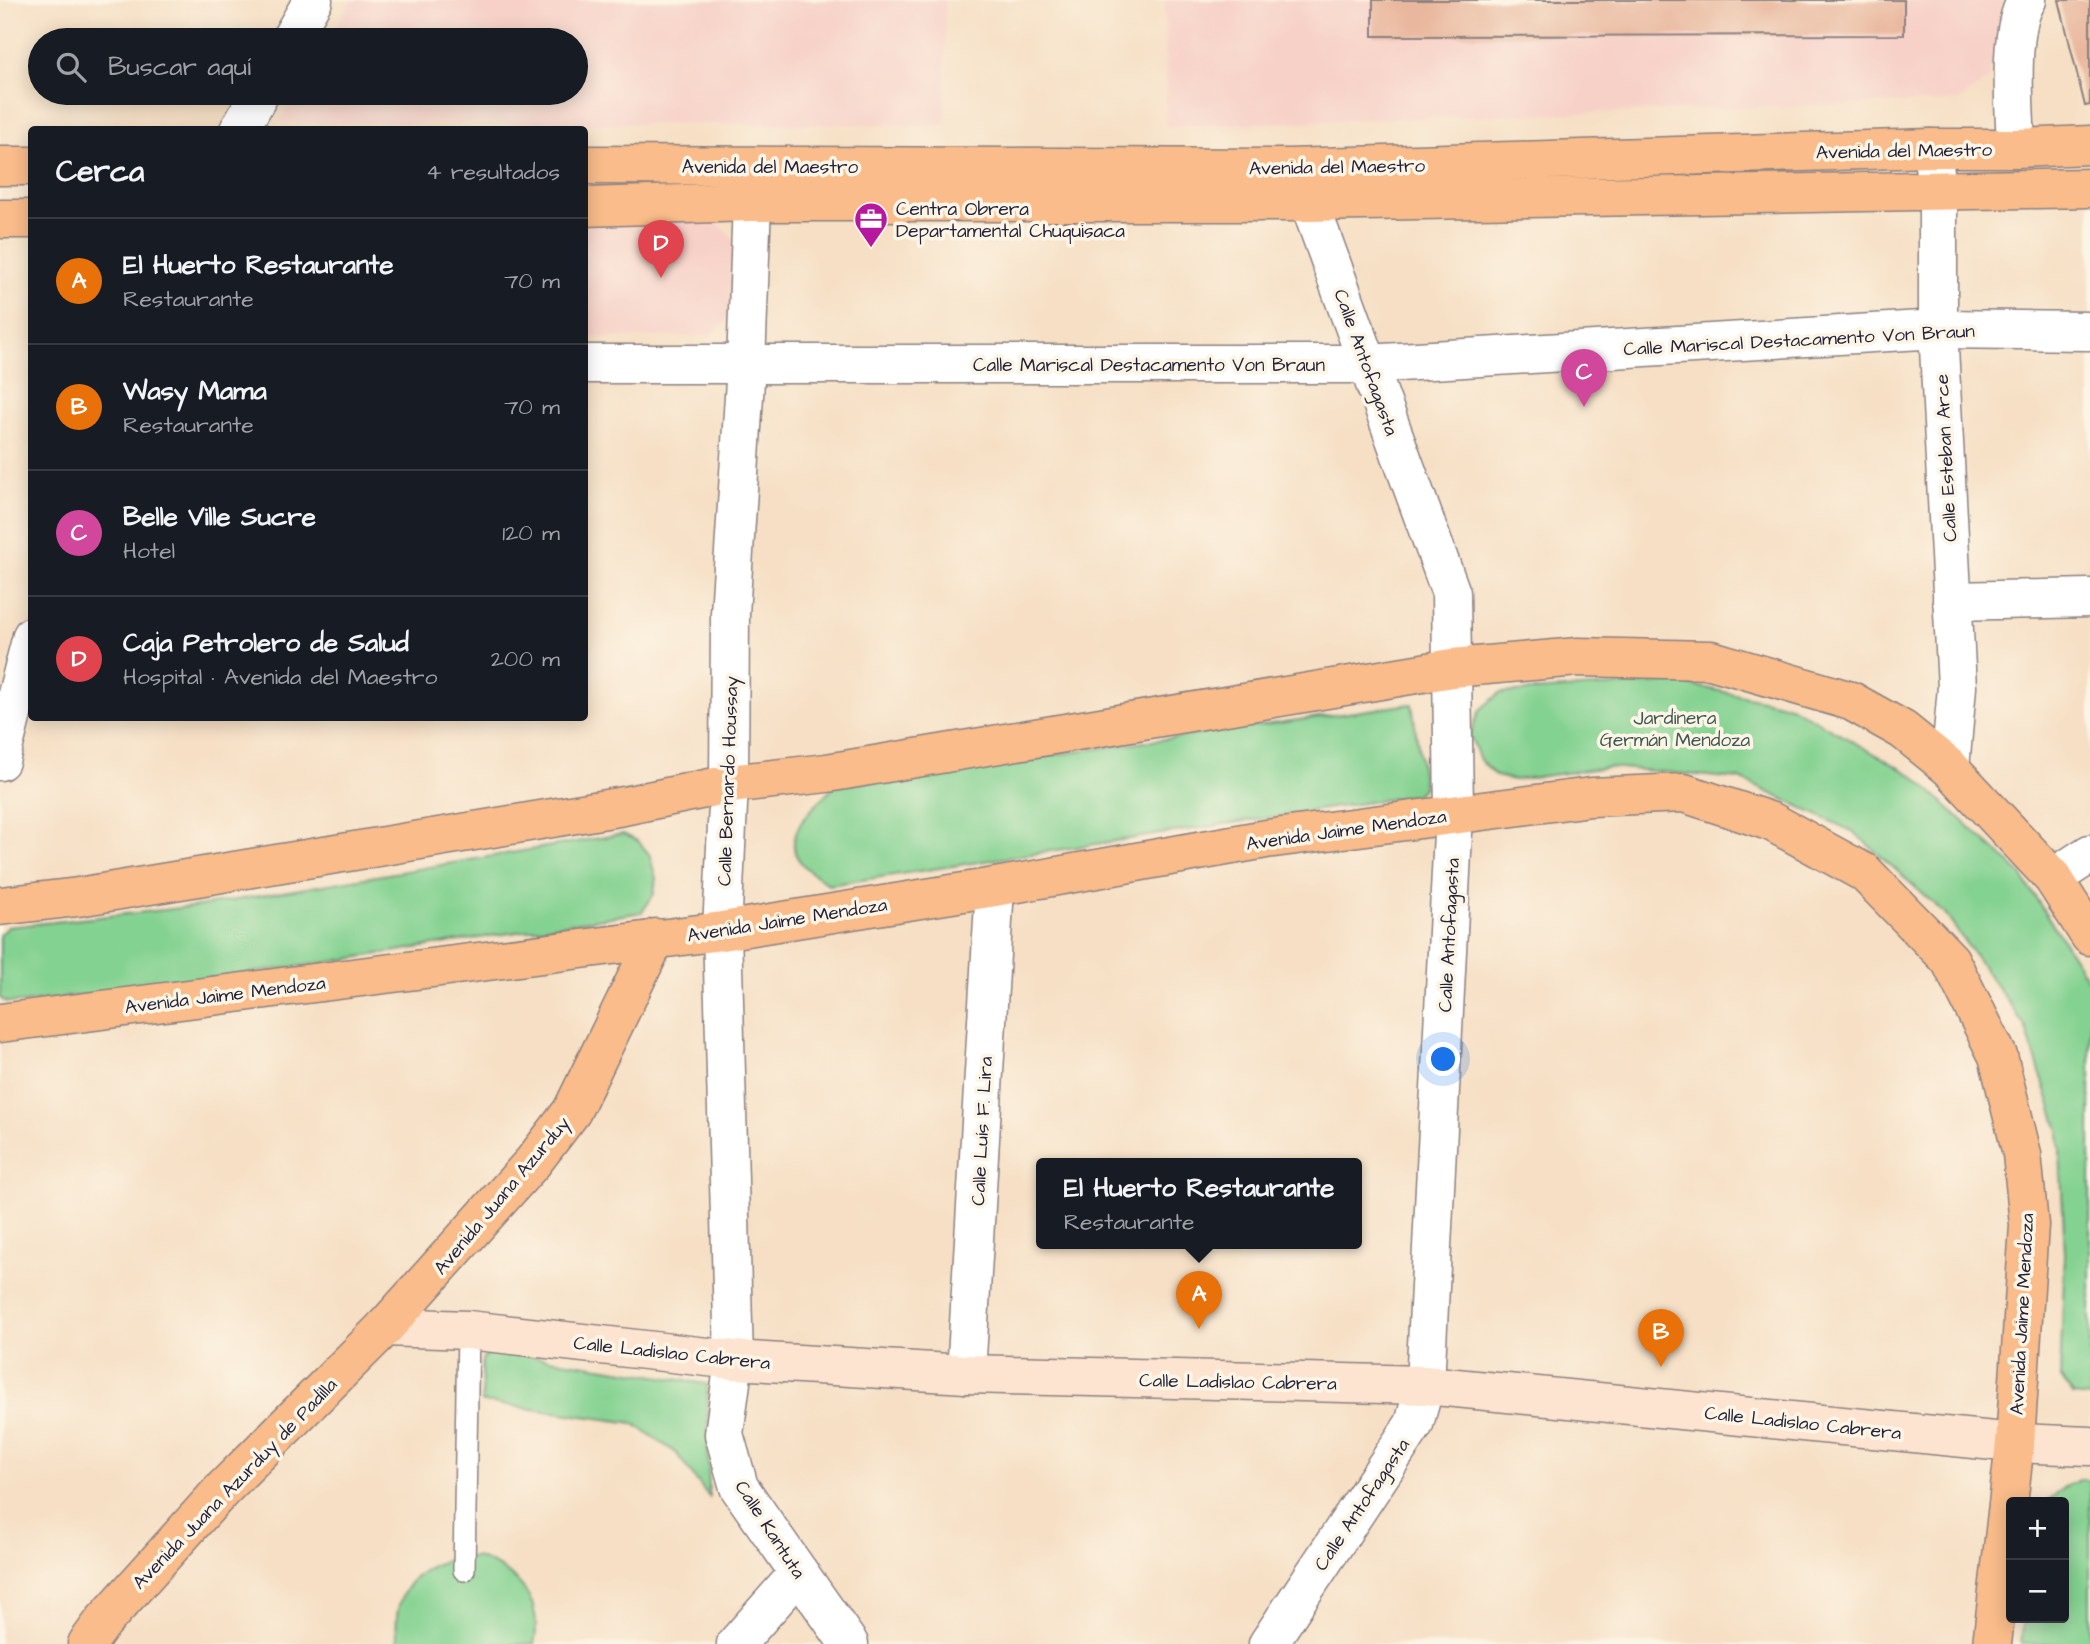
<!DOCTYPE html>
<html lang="es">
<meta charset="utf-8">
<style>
:root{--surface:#171b24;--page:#20242c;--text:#f1f3f6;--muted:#9ea1a6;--line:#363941;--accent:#d690ce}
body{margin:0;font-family:"Architects Daughter",sans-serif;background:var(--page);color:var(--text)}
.controls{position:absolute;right:21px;bottom:21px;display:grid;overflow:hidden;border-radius:7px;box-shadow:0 4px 18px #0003}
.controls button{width:63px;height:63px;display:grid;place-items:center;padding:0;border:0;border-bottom:2px solid var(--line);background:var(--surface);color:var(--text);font:35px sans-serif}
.you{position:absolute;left:1444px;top:1060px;width:24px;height:24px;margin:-18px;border:5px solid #fff;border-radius:50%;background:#1a73e8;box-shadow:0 0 0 10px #1a73e833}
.badge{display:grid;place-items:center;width:46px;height:46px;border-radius:50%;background:var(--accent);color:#fff;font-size:23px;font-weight:700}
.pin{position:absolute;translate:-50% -58px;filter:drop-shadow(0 2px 4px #0008)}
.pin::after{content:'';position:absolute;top:37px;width:24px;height:21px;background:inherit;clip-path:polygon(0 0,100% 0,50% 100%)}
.popup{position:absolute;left:1036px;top:1158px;width:326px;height:91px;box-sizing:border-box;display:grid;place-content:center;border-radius:7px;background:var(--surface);filter:drop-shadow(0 2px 5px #0005);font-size:23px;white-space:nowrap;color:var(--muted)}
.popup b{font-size:26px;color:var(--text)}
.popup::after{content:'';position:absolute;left:50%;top:100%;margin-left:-14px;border:14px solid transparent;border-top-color:var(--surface)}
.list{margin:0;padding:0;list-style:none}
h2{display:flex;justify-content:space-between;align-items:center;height:91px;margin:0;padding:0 28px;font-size:30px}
h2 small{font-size:23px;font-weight:400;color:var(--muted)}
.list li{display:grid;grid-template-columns:46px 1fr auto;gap:21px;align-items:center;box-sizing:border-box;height:126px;padding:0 28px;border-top:2px solid var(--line)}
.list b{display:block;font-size:26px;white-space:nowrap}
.list p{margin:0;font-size:23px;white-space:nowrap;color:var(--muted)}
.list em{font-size:23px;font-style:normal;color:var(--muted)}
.icon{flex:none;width:38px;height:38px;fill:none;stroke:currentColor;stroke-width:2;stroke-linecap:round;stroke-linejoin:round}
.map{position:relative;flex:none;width:2090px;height:1644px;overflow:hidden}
.search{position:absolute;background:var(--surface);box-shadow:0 4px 18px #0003;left:28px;top:28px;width:560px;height:77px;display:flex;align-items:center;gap:18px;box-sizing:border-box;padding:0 24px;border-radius:38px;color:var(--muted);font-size:26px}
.panel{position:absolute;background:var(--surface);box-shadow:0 4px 18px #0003;left:28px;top:126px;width:560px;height:595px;border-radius:7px}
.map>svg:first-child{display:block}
</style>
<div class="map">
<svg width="2090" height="1644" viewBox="0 0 2090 1644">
<rect width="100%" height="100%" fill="#fcf5e5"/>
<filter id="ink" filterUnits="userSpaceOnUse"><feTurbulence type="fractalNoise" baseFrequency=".0143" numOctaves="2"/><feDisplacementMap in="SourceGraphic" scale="14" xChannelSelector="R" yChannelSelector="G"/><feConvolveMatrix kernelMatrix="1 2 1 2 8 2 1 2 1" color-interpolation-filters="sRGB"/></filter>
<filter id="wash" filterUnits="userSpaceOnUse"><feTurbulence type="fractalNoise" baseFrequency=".00686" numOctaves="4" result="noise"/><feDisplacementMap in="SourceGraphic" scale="28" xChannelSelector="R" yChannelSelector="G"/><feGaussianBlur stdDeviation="1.57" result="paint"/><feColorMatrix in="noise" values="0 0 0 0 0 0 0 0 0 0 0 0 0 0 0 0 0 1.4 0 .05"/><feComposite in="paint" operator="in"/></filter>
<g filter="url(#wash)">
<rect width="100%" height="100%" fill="#f6dfc4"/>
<g fill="#f7d1c8">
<polygon points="351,0 945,0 945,125 279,122 296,93 576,93 576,40 327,40"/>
<polygon points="1165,0 2003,0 1989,78 1958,101 1166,126"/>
<polygon points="710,217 738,244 738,312 709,336 585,338 584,220"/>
</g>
<g fill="#84d291" stroke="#537a66" stroke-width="2">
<polygon points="1677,682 1790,706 1914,776 2019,872 2090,983 2090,1397 2073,1395 2060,1377 2065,1253 2059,1130 2025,1026 1945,914 1854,832 1740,779 1609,767 1514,780 1496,776 1480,760 1470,735 1480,710 1500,693"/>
<path d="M1412 704 1424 787 1415 795 829 885C820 878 805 870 799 860 780 833 818 803 835 786Z"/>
<polygon points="623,834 638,841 649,854 656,878 654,894 642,912 316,964 23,1003 6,1002 0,998 0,934 8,927 200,906"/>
<polygon points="493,1350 707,1384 709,1497 676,1453 633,1423 482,1402 482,1359"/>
<polygon points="2082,1479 2090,1481 2090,1644 2021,1644 2024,1618 2064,1618 2064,1502 2047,1502 2064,1487"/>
<path d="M476 1557C516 1571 544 1598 534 1644H398C389 1587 422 1558 476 1557Z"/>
</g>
<g id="blocks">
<g fill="#e9b79d">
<polygon points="1373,0 1904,0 1904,35 1373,36"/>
<polygon points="2059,0 2090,0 2090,105 2085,106"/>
</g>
</g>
</g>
<g filter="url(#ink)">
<use href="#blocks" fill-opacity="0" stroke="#8c8080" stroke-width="2"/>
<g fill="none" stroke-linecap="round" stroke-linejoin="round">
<g stroke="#8c8080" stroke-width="24">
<polyline id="lane" points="464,1570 468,1330"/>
</g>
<g stroke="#8c8080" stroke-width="41">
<g id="street">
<polyline points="290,40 313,0"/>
<polyline points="239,130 260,93"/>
<polyline points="1931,148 1938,190 1938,329 1957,687 1950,768"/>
<path d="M2016 148C2015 110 2007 31 2027 0"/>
<polyline points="752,202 746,365 730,614 729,784 722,931 734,1360 724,1434 739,1487 849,1644"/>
<polyline points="584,364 1367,364 1938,329 2090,331"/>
<polyline points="1952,601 2090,598"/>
<polyline points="0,761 32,636"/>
<polyline points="2053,878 2090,854"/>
<polyline points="966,1374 995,887"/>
<polyline points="736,1644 799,1573"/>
<polyline points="1268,1644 1414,1424 1425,1385 1454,813 1451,593 1309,202 1293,176"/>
</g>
</g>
<g stroke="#8c8080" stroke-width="41">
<polyline id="secondary" points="385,1327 468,1330 734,1360 966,1374 1425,1385 2015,1443 2090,1446"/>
</g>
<g stroke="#8c8080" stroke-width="41">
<g id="primary">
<polyline points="584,165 1288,168 1931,148 2016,148 2090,145"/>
<polyline points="0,166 32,166"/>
<polyline points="584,207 752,202 1309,202 2090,188"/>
<polyline points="0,219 32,219"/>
<polyline points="0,906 78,897 624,806 729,784 827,773 1452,668 1578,657 1711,660 1851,701 1903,730 1950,768 2053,878 2090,936"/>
<polyline points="0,1023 722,931 995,887 1266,839 1591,797 1684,793 1772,822 1865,873 1950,960 1998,1056 2022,1154 2029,1225 2015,1443 1992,1644"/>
<polyline points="87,1644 103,1622 221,1491 385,1327 533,1162 572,1111 656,938"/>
</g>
</g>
<use href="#lane" stroke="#fff" stroke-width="21"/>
<use href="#street" stroke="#fff" stroke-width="38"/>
<use href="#secondary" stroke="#fde4d0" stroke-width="38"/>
<use href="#primary" stroke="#f9bc8a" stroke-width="38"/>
</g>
</g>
<defs>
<g id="office-pin" transform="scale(1.75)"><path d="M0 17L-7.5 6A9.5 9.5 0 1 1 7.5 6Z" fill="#b5179e" stroke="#fcf5e5"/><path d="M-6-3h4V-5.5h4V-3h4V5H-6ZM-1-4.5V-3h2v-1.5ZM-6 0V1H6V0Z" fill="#fff"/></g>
</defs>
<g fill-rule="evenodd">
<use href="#office-pin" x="871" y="219"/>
</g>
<g text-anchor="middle" stroke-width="7" stroke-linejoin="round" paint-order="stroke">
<g font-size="19" fill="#22223b" stroke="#fcf5e5">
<text transform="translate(1904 150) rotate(-1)" y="7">Avenida del Maestro</text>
<text x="770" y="173">Avenida del Maestro</text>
<text transform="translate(1337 166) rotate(-1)" y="7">Avenida del Maestro</text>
<text transform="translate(1799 339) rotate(-3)" y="7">Calle Mariscal Destacamento Von Braun</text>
<text transform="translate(1367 362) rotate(70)" y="7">Calle Antofagasta</text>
<text x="1149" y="371">Calle Mariscal Destacamento Von Braun</text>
<text transform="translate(1945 458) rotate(-93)" y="7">Calle Esteban Arce</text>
<text transform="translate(727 781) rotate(-88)" y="7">Calle Bernardo Houssay</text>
<text transform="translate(1346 829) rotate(-8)" y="7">Avenida Jaime Mendoza</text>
<text transform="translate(787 919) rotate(-9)" y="7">Avenida Jaime Mendoza</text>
<text transform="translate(1448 935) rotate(-87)" y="7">Calle Antofagasta</text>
<text transform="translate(225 994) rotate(-7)" y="7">Avenida Jaime Mendoza</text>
<text transform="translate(981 1131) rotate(-87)" y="7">Calle Luís F. Lira</text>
<text transform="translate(501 1195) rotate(-50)" y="7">Avenida Juana Azurduy</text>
<text transform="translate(2021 1314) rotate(-87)" y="7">Avenida Jaime Mendoza</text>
<text transform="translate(672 1352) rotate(6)" y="7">Calle Ladislao Cabrera</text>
<text transform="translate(1238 1381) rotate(1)" y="7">Calle Ladislao Cabrera</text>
<text transform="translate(1803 1422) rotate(6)" y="7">Calle Ladislao Cabrera</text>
<text transform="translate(234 1483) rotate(-46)" y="7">Avenida Juana Azurduy de Padilla</text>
<text transform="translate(1361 1504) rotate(-56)" y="7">Calle Antofagasta</text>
<text transform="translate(771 1529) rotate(57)" y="7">Calle Kantuta</text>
</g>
<g font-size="19" fill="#22223b" stroke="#fcf5e5" text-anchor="start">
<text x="896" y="215">Centra Obrera<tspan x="896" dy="22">Departamental Chuquisaca</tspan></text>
</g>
<g font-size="19" fill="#3f5755" stroke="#fcf5e5">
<text x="1675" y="724">Jardinera<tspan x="1675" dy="22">Germán Mendoza</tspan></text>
</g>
</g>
</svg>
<div class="controls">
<button>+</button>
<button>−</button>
</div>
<div class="you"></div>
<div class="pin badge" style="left:1199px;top:1329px;background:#e8710a">A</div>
<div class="popup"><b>El Huerto Restaurante</b>Restaurante</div>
<div class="pin badge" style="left:1661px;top:1367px;background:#e8710a">B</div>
<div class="pin badge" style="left:1584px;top:407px;background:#d1479c">C</div>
<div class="pin badge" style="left:661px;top:278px;background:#e0444e">D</div>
<div class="search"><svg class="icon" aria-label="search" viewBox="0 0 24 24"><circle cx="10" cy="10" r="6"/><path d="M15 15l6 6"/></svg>Buscar aquí</div>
<section class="panel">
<h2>Cerca<small>4 resultados</small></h2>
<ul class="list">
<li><span class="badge" style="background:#e8710a">A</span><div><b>El Huerto Restaurante</b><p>Restaurante</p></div><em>70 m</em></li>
<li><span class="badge" style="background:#e8710a">B</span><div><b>Wasy Mama</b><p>Restaurante</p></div><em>70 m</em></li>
<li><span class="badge" style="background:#d1479c">C</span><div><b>Belle Ville Sucre</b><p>Hotel</p></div><em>120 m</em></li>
<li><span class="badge" style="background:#e0444e">D</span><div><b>Caja Petrolero de Salud</b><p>Hospital · Avenida del Maestro</p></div><em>200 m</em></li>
</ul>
</section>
</div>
